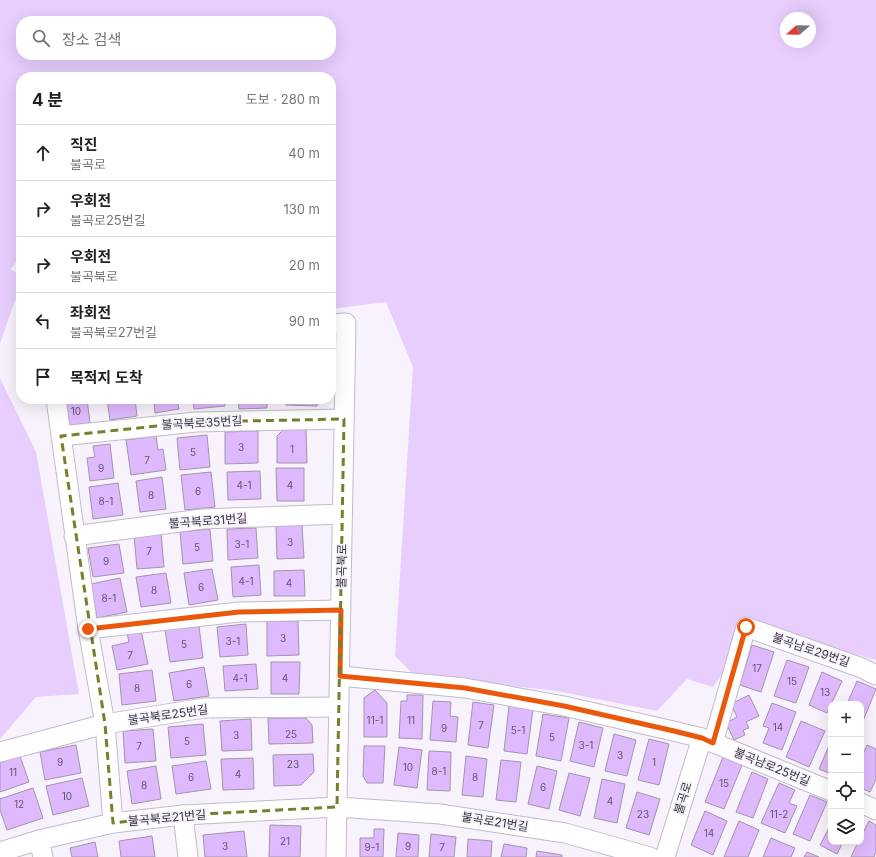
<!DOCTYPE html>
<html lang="ko">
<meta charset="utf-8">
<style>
:root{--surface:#fff;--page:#f2f2f2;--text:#202124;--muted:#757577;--line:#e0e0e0}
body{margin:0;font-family:Inter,"Noto Sans KR",sans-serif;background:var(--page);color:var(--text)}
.controls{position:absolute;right:12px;bottom:12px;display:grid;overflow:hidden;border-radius:8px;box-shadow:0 4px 16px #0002}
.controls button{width:36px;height:36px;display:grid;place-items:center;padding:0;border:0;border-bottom:1px solid var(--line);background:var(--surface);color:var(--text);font:20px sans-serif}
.compass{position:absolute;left:780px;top:12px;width:36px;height:36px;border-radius:50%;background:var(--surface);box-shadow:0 4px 16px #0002;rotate:250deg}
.stop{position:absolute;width:12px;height:12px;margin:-9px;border:3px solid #ea580c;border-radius:50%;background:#fff}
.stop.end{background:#ea580c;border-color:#fff;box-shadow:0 1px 4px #0008}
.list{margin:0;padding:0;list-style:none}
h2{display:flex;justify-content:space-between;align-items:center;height:52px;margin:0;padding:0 16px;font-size:17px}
h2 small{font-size:13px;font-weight:400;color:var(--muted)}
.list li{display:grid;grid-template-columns:26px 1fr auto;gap:12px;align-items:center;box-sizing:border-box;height:56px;padding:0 16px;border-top:1px solid var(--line)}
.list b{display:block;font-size:15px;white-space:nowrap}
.list p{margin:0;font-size:13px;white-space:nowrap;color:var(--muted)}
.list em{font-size:13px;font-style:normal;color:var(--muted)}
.icon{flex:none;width:22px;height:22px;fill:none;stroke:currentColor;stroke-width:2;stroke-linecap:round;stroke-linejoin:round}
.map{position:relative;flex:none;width:876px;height:857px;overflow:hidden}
.search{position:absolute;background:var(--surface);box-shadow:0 4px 16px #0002;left:16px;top:16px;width:320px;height:44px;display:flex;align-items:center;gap:10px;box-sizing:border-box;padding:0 14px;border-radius:16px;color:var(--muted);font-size:15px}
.panel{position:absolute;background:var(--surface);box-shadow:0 4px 16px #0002;left:16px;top:72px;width:320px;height:332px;border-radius:16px}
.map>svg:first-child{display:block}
</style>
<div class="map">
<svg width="876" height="857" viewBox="0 0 876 857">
<rect width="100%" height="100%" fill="#f8f2fd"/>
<g fill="#e7cefc" fill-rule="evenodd">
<path d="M0 0H876V660L787 635 747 638 713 687 687 679 657 711 557 691 414 675 395 656 413 367 386 302 331 309V77H21V257L10 269 21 275V303L15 300 0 344ZM786 18H810V42H786ZM21 21H331V55H21Z"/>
<polygon points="0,378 36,452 79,694 36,697 0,739"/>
</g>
<g fill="#dfb9fd" stroke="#a096a8">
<polygon points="62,399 87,399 90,423 66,426"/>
<polygon points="107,399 135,399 137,416 110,420"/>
<polygon points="154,399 177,399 179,409 155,413"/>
<polygon points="193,399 224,399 225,406 194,409"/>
<polygon points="238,399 267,399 267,408 239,409"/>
<polygon points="286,399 317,399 317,406 286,405"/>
<polygon points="284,429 306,429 307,463 277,463 277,436"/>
<polygon points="258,431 258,463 225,464 225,432"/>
<polygon points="207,435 210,467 180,470 177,438"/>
<polygon points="156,436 158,450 163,449 166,470 131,475 126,440"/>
<polygon points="110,444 114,478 90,481 87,458 95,457 93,446"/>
<polygon points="276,468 304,468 304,501 277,501"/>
<polygon points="260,471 261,499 228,500 227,472"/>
<polygon points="211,472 215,507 185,510 181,475"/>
<polygon points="162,477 166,509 140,512 136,481"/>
<polygon points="118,483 123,515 93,519 89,487"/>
<polygon points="302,524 304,558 277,559 276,525"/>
<polygon points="256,528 258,558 228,560 227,529"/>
<polygon points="210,529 213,561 183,564 180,532"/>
<polygon points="161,533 164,567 137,569 134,535"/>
<polygon points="119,544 124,573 93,577 88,548"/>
<polygon points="259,565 261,595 233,597 231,567"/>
<polygon points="212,569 218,600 189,605 184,573"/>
<polygon points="304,570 305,596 274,596 274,571"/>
<polygon points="166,573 171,603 141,607 136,577"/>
<polygon points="120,578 127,612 97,618 91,584"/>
<polygon points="267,621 298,621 299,655 267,656"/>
<polygon points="246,624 248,655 220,657 217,627"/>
<polygon points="199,626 203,658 170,662 165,630"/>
<polygon points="141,630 148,664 117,670 112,646 129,642 127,633"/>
<polygon points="752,645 774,652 761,692 740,685"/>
<polygon points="787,660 809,667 796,703 774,696"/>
<polygon points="271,662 300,662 299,694 271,694"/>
<polygon points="256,664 258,689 225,691 223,666"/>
<polygon points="204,667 209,696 174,701 169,673"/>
<polygon points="152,670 156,701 122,705 119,674"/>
<polygon points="822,672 842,681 827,713 809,705"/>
<polygon points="857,681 876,689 861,726 861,704 847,704"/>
<polygon points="375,690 387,703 387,737 364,737 364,698"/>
<polygon points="407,695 423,695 422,739 399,738 401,701 407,701"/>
<polygon points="749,695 759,716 746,722 749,728 743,730 745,735 734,740 726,723 737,717 731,704"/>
<polygon points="433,701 451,702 450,716 458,717 456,742 430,740"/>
<polygon points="473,702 494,705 488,748 468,745"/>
<polygon points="772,703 796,712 782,750 763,743 769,728 763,726"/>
<polygon points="509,706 533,709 527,754 504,751"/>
<polygon points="543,714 569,718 561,761 536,756"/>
<polygon points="268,718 306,718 312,725 313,743 269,744"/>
<polygon points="251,719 252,750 222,751 220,721"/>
<polygon points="801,721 825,731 809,767 786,757"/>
<polygon points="579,722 603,728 594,767 570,761"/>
<polygon points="203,724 206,755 171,758 168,727"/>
<polygon points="153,729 156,761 125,763 123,731"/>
<polygon points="614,734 636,740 627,776 605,771"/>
<polygon points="649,739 669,744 659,785 638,780"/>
<polygon points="831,741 831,774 819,769"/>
<polygon points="76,745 81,773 45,780 40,752"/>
<polygon points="867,745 876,749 876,779 870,792 861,788 861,759"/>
<polygon points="364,746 385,746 383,783 367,783 363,776"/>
<polygon points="399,747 422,750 417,788 394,785"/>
<polygon points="429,751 451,752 450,791 427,790"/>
<polygon points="313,754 314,772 301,785 274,786 273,755"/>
<polygon points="20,756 29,782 0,792 0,762"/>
<polygon points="466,756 487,759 483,797 462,795"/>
<polygon points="723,757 742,765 724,809 705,802"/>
<polygon points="253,758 254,789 223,790 221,759"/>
<polygon points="501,760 521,762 516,802 496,800"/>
<polygon points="206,761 211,789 176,794 172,766"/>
<polygon points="156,766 161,799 132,804 127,771"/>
<polygon points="537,766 557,771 549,809 528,804"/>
<polygon points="752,772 768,779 753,818 736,812"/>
<polygon points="569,773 590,778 580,816 559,810"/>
<polygon points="82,778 89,806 53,815 46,786"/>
<polygon points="602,779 625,784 617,823 594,818"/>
<polygon points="779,783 795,790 789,803 797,806 785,833 761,823"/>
<polygon points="33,788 43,818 7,830 0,810 0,799"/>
<polygon points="637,792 660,799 649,835 626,828"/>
<polygon points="810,795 827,802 810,841 793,834"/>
<polygon points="705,811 727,821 713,855 691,845"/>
<polygon points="739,821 759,830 748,857 724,857"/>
<polygon points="869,821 876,825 876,852 874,857 851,857 858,842 861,842 861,837"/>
<polygon points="831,824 831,842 843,842 837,854 820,845"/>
<polygon points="270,825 301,826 300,857 269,857"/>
<polygon points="374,829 384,829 383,857 360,857 360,838 374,838"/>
<polygon points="244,831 247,857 205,857 203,835"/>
<polygon points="398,833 419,835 418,857 396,857"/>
<polygon points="431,834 456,837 454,857 429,857"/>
<polygon points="152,836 155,857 121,857 119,841"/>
<polygon points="771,838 795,848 791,857 763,857"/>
<polygon points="468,839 492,841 491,857 467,857"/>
<polygon points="95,842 98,857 72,857 70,848"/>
<polygon points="504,844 527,848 526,857 501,857"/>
<polygon points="537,851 562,855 562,857 536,857"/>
<polygon points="807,852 819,857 804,857"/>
</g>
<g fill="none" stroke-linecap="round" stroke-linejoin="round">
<g stroke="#c3b9cb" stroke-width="21">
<g id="minor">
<polyline points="331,324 346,323 336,857"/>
<polyline points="56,399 88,629 105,724 113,823"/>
<polyline points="61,436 196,422 344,419"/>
<polyline points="74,536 202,519 342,514"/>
<polyline points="88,629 239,612 341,610"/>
<polyline points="340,676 465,688 564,706 673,731 702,738 831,791"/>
<polyline points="713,743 746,627 862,668 876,675"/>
<polyline points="0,752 105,724 204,708 339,707"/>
<polyline points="861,803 876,810"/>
<polyline points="183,815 188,857"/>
<polyline points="39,840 43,857"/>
<polyline points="0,852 39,840 113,823 183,815 337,807 440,814 565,833 650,857"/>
<polyline points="665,857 702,738"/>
</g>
</g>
<use href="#minor" stroke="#fff" stroke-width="19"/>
</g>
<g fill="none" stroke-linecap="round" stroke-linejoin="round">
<polyline stroke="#ea580c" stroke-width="5" points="88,629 239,612 341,610 340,676 465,688 564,706 674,731 702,738 713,743 746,627"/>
</g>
<path fill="none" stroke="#74802c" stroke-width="3" stroke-dasharray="8 5" stroke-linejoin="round" d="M344 419 337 807 183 815 113 823 105 724 61 436 196 422Z"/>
<g text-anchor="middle" stroke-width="3.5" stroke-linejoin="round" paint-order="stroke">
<g font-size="10" fill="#62556c">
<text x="76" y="415">10</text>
<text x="241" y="451">3</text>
<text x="292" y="453">1</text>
<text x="193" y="456">5</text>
<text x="147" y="464">7</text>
<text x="101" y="472">9</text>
<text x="244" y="489">4-1</text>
<text x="290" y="489">4</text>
<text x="198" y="495">6</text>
<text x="151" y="499">8</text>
<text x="106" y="505">8-1</text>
<text x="290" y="546">3</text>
<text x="242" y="548">3-1</text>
<text x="197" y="551">5</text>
<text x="149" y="555">7</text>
<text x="106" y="565">9</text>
<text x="246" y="585">4-1</text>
<text x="289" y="587">4</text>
<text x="201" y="591">6</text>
<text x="154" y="594">8</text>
<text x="109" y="602">8-1</text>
<text x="283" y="642">3</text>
<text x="233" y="645">3-1</text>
<text x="184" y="648">5</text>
<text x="130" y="659">7</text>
<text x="757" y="672">17</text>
<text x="240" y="682">4-1</text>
<text x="285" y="682">4</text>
<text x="792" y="685">15</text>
<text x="189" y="688">6</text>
<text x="137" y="692">8</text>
<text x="825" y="696">13</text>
<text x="375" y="724">11-1</text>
<text x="411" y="724">11</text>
<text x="481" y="729">7</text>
<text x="778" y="731">14</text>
<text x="444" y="732">9</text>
<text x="518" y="734">5-1</text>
<text x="291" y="738">25</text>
<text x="236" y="739">3</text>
<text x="552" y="741">5</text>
<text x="187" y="745">5</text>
<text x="586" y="749">3-1</text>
<text x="139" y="750">7</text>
<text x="620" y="759">3</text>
<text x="60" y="766">9</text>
<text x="654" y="766">1</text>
<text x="293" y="768">23</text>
<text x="408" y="771">10</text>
<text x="439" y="775">8-1</text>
<text x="13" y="776">11</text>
<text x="238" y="778">4</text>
<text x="191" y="781">6</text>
<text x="475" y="781">8</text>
<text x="724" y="787">15</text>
<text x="144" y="789">8</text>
<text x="543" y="791">6</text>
<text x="67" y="800">10</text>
<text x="610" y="805">4</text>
<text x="19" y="808">12</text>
<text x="643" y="818">23</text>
<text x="779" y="818">11-2</text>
<text x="709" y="837">14</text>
<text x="285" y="845">21</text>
<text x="225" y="850">3</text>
<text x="408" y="850">9</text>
<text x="372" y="851">9-1</text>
<text x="442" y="851">7</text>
</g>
<g font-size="12" fill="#38343b" stroke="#f8f2fd">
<text transform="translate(202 423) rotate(-3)" y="4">불곡북로35번길</text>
<text transform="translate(208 521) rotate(-4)" y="4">불곡북로31번길</text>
<text transform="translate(342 566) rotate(-89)" y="4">불곡북로</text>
<text transform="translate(811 650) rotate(19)" y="4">불곡남로29번길</text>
<text transform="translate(168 715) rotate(-8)" y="4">불곡북로25번길</text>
<text transform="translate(772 767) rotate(22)" y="4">불곡남로25번길</text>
<text transform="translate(683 798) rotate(-73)" y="4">불곡로</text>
<text transform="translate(167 818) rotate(-5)" y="4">불곡북로21번길</text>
<text transform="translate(495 822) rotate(9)" y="4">불곡로21번길</text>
</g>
</g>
</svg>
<div class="controls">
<button>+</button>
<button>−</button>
<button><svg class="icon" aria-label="locate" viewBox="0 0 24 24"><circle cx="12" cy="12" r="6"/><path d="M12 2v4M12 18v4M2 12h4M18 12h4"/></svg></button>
<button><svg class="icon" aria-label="layers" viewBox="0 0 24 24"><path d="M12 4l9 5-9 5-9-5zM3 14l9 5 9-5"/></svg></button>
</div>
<svg class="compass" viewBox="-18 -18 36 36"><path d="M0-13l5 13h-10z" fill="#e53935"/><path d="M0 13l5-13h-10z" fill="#757577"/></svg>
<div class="stop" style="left:746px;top:627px"></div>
<div class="stop end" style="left:88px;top:629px"></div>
<div class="search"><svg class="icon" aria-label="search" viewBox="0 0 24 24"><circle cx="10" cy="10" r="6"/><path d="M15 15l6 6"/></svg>장소 검색</div>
<section class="panel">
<h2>4 분<small>도보 · 280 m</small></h2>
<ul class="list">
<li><svg class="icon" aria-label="ahead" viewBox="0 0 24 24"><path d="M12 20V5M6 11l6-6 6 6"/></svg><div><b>직진</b><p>불곡로</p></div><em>40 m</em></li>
<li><svg class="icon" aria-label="right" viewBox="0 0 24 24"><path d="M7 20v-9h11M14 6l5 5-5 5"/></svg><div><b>우회전</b><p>불곡로25번길</p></div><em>130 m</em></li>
<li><svg class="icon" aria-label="right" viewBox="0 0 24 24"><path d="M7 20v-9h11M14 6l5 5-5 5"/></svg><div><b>우회전</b><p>불곡북로</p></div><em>20 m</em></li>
<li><svg class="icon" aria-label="left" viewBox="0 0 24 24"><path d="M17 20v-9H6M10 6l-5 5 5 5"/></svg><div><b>좌회전</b><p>불곡북로27번길</p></div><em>90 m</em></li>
<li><svg class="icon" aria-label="arrive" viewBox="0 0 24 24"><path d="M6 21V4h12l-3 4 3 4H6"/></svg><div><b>목적지 도착</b></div></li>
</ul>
</section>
</div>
